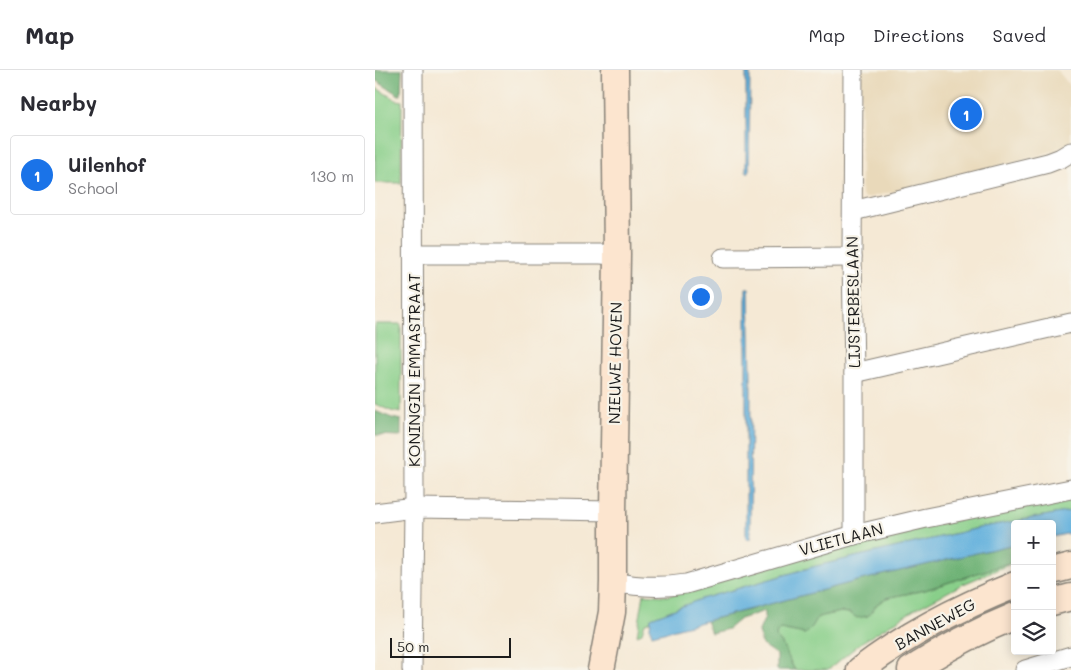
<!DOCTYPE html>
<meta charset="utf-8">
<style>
:root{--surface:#fff;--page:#f2f2f3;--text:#2b2b33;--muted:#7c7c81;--line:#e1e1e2;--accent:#1a73e8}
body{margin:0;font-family:Mali,sans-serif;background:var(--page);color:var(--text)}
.controls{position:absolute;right:15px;bottom:15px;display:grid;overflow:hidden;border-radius:5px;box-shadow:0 2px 12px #0003}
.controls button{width:45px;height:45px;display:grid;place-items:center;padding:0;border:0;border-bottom:1px solid var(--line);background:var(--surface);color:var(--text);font:25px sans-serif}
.scale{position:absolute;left:15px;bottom:12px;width:121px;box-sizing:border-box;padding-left:5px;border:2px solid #1c1c1c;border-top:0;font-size:14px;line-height:18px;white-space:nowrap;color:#1c1c1c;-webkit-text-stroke:4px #f7f3e8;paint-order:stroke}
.you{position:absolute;left:325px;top:226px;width:18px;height:18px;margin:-12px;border:4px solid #fff;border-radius:50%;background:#1a73e8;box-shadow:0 0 0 8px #1a73e833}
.badge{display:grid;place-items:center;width:32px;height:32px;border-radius:50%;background:var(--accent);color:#fff;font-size:16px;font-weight:700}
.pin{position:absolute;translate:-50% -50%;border:2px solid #fff;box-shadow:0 1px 5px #0006}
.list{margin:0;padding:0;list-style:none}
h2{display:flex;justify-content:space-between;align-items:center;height:65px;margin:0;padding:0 20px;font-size:21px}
h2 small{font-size:16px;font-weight:400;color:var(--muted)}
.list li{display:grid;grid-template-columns:32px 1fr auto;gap:15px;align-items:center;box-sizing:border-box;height:80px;margin:0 10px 10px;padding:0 10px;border:1px solid var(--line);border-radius:5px}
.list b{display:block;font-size:19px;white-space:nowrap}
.list p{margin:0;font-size:16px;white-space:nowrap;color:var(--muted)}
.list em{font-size:16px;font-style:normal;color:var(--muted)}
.icon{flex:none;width:28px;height:28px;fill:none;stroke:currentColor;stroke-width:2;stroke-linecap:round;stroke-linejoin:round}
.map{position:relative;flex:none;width:696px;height:600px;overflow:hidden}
header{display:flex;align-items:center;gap:30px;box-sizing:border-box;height:70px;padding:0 25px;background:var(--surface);border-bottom:1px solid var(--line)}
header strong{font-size:24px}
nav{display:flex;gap:28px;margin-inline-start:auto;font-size:18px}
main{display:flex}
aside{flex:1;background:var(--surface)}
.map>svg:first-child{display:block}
</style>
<header>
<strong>Map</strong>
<nav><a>Map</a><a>Directions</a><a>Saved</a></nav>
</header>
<main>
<aside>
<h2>Nearby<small></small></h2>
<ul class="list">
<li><span class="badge">1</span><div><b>Uilenhof</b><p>School</p></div><em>130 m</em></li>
</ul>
</aside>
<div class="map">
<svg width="696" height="600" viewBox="0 0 696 600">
<rect width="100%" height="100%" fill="#f7f3e8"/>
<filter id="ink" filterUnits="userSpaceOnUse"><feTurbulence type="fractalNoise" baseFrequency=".02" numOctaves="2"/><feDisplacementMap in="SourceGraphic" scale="10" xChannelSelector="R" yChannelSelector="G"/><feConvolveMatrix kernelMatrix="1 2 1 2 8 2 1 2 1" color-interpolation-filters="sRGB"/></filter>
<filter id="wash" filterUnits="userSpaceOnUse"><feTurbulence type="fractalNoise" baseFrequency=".0096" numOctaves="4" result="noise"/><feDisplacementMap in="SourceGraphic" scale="20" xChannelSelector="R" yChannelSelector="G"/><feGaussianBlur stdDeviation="1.12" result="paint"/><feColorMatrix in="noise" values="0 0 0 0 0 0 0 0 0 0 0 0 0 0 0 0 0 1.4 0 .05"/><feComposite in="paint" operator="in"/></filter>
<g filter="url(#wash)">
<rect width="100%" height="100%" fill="#f5e9d5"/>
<polygon fill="#e9d9ba" points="486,0 682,0 696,17 696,71 677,81 660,87 492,128 489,128 486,122"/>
<g fill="#89cf8a" stroke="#527653">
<polygon points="0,17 21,30 27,31 26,113 0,113"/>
<polygon points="0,254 26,254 26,343 16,341 0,334"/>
<path d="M696 429V441L608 457 441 496 326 529 276 548 275 552 270 553 267 563 262 565 269 524 292 526C363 506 434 485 506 467 569 452 632 440 696 429Z"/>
<path d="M640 491V492L586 515 539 540 487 572 453 600H420C413 590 411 575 401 567L402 562 405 559 430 564 437 557 442 547 466 542 493 546 502 534 511 528 550 520Z"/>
</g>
<g fill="#6eb276" stroke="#456749">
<polygon points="0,0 27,0 26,25 24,25 0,10"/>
<polygon points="0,341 17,348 26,350 26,366 0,365"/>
<path d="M640 474V491L550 520 511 528 502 534 493 546 482 548 475 543 466 542 443 547 437 557 430 564 405 559 402 562 401 567C411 575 413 590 420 600H402V585L387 575 384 561 390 547V541L365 549 353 559 336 563 331 551 486 510Z"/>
</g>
<g fill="#64b1dd" stroke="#40667c">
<polygon points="371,0 375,0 374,102 371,102"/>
<polygon points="371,218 374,218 376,308 375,469 371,469"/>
<polygon points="696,441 696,463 677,467 677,454 640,454 640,474 486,510 277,565 275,557 276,548 326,529 441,496 608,457"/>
</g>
</g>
<g filter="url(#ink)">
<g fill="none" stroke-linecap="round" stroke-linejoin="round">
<g stroke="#888278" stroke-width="21">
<g id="street">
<polyline points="478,0 477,187 479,303 479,465"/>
<polyline points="478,141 673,93 686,88 696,82"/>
<polyline points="39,184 225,184 242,185"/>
<polyline points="348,188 477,187"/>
<polyline points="479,303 696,253"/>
<polyline points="0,443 39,438 238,441"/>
<path d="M238 512C263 517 286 518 311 514L479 465 551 448 696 419"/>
<polyline points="37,600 39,438 38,0"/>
<polyline points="650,600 696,586"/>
</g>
</g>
<g stroke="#888278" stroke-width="29">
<g id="secondary">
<polyline points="677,501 696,496"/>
<polyline points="677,532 696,527"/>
<polyline points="226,600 237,542 238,512 238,441 242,185 240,0"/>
<path d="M485 600C532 564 585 537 640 515"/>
<path d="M536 600C569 579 603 561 640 546"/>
</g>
</g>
<use href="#street" stroke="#fff" stroke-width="19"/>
<use href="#secondary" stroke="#fce5cf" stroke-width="26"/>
</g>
</g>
<g text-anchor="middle" stroke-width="4.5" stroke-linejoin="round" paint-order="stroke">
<g font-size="16" fill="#1c1c1c" stroke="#f7f3e8">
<text transform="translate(478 232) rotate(-91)" y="6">LIJSTERBESLAAN</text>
<text transform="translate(240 293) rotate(-89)" y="6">NIEUWE HOVEN</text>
<text transform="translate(39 300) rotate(-90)" y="6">KONINGIN EMMASTRAAT</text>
<text transform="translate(466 469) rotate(-15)" y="6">VLIETLAAN</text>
<text transform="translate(560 554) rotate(-29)" y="6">BANNEWEG</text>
</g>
</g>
</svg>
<div class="controls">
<button>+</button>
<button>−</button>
<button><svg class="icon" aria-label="layers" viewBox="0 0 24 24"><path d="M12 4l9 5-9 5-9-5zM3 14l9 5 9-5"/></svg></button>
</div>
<div class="scale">50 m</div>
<div class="you"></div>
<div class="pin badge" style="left:591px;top:44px">1</div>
</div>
</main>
